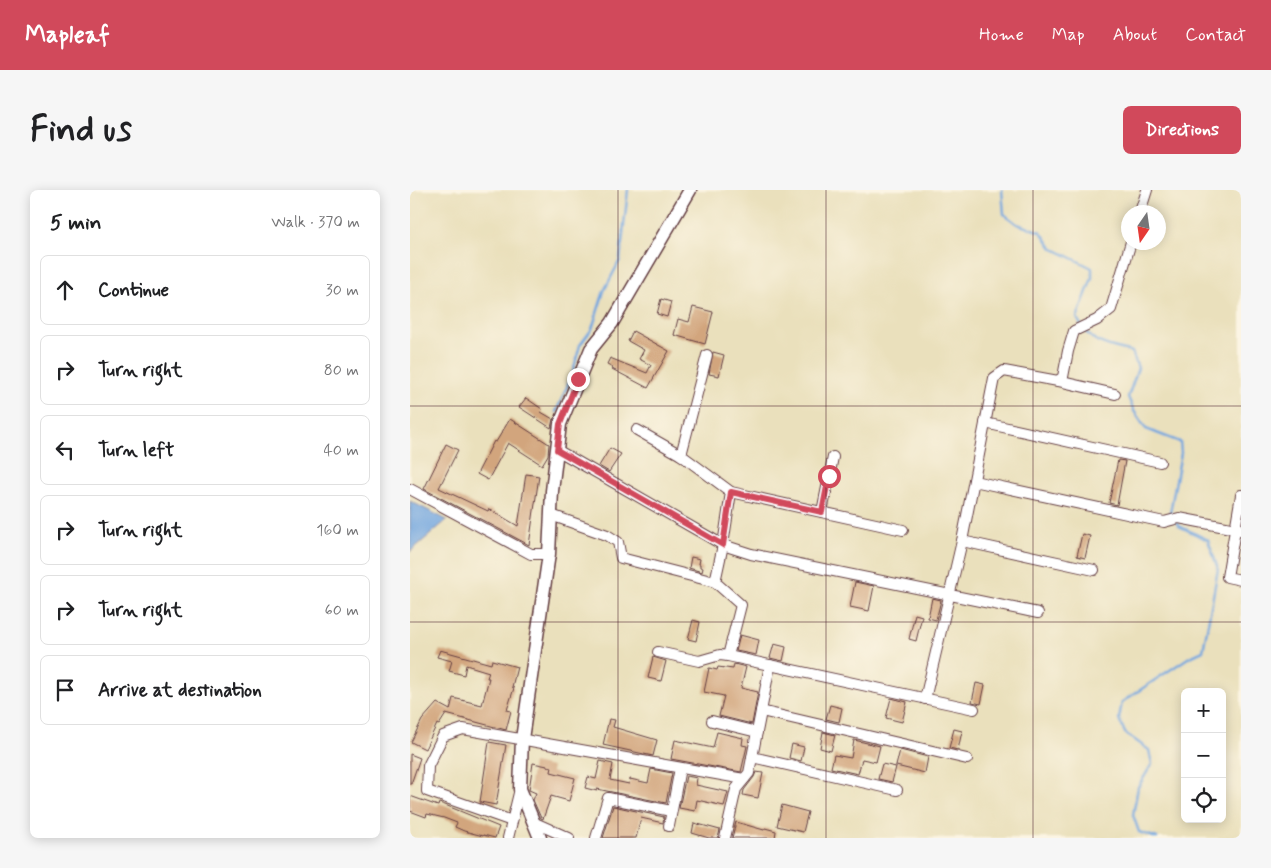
<!DOCTYPE html>
<meta charset="utf-8">
<style>
:root{--surface:#fff;--page:#f6f6f6;--text:#202124;--muted:#757577;--line:#e0e0e0;--accent:#d1495b}
body{margin:0;font-family:Mynerve,sans-serif;background:var(--page);color:var(--text)}
.controls{position:absolute;right:15px;bottom:15px;display:grid;overflow:hidden;border-radius:8px;box-shadow:0 2px 12px #0003}
.controls button{width:45px;height:45px;display:grid;place-items:center;padding:0;border:0;border-bottom:1px solid var(--line);background:var(--surface);color:var(--text);font:25px sans-serif}
.compass{position:absolute;left:711px;top:15px;width:45px;height:45px;border-radius:50%;background:var(--surface);box-shadow:0 2px 12px #0003;rotate:193deg}
.stop{position:absolute;width:15px;height:15px;margin:-11px;border:4px solid #d1495b;border-radius:50%;background:#fff}
.stop.end{background:#d1495b;border-color:#fff;box-shadow:0 1px 5px #0008}
.list{margin:0;padding:0;list-style:none}
h2{display:flex;justify-content:space-between;align-items:center;height:65px;margin:0;padding:0 20px;font-size:21px}
h2 small{font-size:16px;font-weight:400;color:var(--muted)}
.list li{display:grid;grid-template-columns:32px 1fr auto;gap:15px;align-items:center;box-sizing:border-box;height:70px;margin:0 10px 10px;padding:0 10px;border:1px solid var(--line);border-radius:8px}
.list b{display:block;font-size:19px;white-space:nowrap}
.list em{font-size:16px;font-style:normal;color:var(--muted)}
.icon{flex:none;width:28px;height:28px;fill:none;stroke:currentColor;stroke-width:2;stroke-linecap:round;stroke-linejoin:round}
.map{position:relative;flex:none;width:831px;height:648px;overflow:hidden;border-radius:8px}
header{display:flex;align-items:center;gap:30px;box-sizing:border-box;height:70px;padding:0 25px;background:var(--accent);color:#fff}
header strong{font-size:24px}
nav{display:flex;gap:28px;margin-inline-start:auto;font-size:18px}
.intro{display:flex;align-items:center;justify-content:space-between;box-sizing:border-box;height:120px;padding:0 30px}
h1{margin:0;font-size:35px}
.button{padding:12px 22px;border-radius:8px;background:var(--accent);color:#fff;font-size:18px;font-weight:700}
main{display:flex;gap:30px;padding:0 30px}
aside{flex:1;background:var(--surface);border-radius:8px;box-shadow:0 2px 12px #0003}
.map>svg:first-child{display:block}
</style>
<header>
<strong>Mapleaf</strong>
<nav><a>Home</a><a>Map</a><a>About</a><a>Contact</a></nav>
</header>
<div class="intro"><h1>Find us</h1><a class="button">Directions</a></div>
<main>
<aside>
<h2>5 min<small>Walk · 370 m</small></h2>
<ul class="list">
<li><svg class="icon" aria-label="ahead" viewBox="0 0 24 24"><path d="M12 20V5M6 11l6-6 6 6"/></svg><div><b>Continue</b></div><em>30 m</em></li>
<li><svg class="icon" aria-label="right" viewBox="0 0 24 24"><path d="M7 20v-9h11M14 6l5 5-5 5"/></svg><div><b>Turn right</b></div><em>80 m</em></li>
<li><svg class="icon" aria-label="left" viewBox="0 0 24 24"><path d="M17 20v-9H6M10 6l-5 5 5 5"/></svg><div><b>Turn left</b></div><em>40 m</em></li>
<li><svg class="icon" aria-label="right" viewBox="0 0 24 24"><path d="M7 20v-9h11M14 6l5 5-5 5"/></svg><div><b>Turn right</b></div><em>160 m</em></li>
<li><svg class="icon" aria-label="right" viewBox="0 0 24 24"><path d="M7 20v-9h11M14 6l5 5-5 5"/></svg><div><b>Turn right</b></div><em>60 m</em></li>
<li><svg class="icon" aria-label="arrive" viewBox="0 0 24 24"><path d="M6 21V4h12l-3 4 3 4H6"/></svg><div><b>Arrive at destination</b></div></li>
</ul>
</aside>
<div class="map">
<svg width="831" height="648" viewBox="0 0 831 648">
<rect width="100%" height="100%" fill="#fcf5e5"/>
<filter id="ink" filterUnits="userSpaceOnUse"><feTurbulence type="fractalNoise" baseFrequency=".02" numOctaves="2"/><feDisplacementMap in="SourceGraphic" scale="10" xChannelSelector="R" yChannelSelector="G"/><feConvolveMatrix kernelMatrix="1 2 1 2 8 2 1 2 1" color-interpolation-filters="sRGB"/></filter>
<filter id="wash" filterUnits="userSpaceOnUse"><feTurbulence type="fractalNoise" baseFrequency=".0096" numOctaves="4" result="noise"/><feDisplacementMap in="SourceGraphic" scale="20" xChannelSelector="R" yChannelSelector="G"/><feGaussianBlur stdDeviation="1.12" result="paint"/><feColorMatrix in="noise" values="0 0 0 0 0 0 0 0 0 0 0 0 0 0 0 0 0 1.4 0 .05"/><feComposite in="paint" operator="in"/></filter>
<g filter="url(#wash)">
<rect width="100%" height="100%" fill="#eae0bc"/>
<polygon fill="#72a6df" stroke="#5e6285" points="0,311 37,330 0,362"/>
<g fill="none" stroke-linecap="round" stroke-linejoin="round">
<g stroke="#72a6df" stroke-width="2.5">
<polyline points="592,0 594,24 607,34 631,42 642,58 682,78 682,88 667,128 671,135"/>
<path d="M674 139C684 155 705 157 722 162L728 178 718 207 724 221 736 239 770 252 771 263 760 323 763 327"/>
<polyline points="146,222 162,185 170,155 182,139 194,101 210,70 218,0"/>
<polyline points="747,648 729,642 723,625 728,597 742,574 739,560 715,543 709,529 712,512 778,468 793,461 808,379 798,350 769,336 766,332"/>
</g>
</g>
<g id="blocks">
<g fill="#d2a57d">
<polygon points="251,109 261,112 257,127 247,124"/>
<polygon points="283,117 303,122 295,154 264,145 268,129 279,132"/>
<polygon points="223,141 259,161 238,198 202,179 203,177 197,174 200,168 237,183 241,175 229,169 234,160 218,151"/>
<polygon points="303,162 314,165 309,186 299,184"/>
<polygon points="116,208 132,219 131,222 143,229 141,238 109,217"/>
<polygon points="100,229 139,254 138,265 132,275 98,253 78,290 67,284 84,251 86,252"/>
<polygon points="36,254 48,260 29,298 78,321 79,319 108,336 116,284 129,286 119,355 14,299"/>
<polygon points="200,258 211,264 199,282 189,276"/>
<polygon points="708,270 715,271 707,315 699,313"/>
<polygon points="672,344 680,346 675,368 667,366"/>
<polygon points="281,367 290,369 289,374 290,374 290,377 293,378 292,382 279,378"/>
<polygon points="445,392 464,396 459,421 440,417"/>
<polygon points="522,408 531,410 526,430 518,428"/>
<polygon points="505,424 512,426 506,451 499,449"/>
<polygon points="283,430 290,432 286,451 278,449"/>
<polygon points="330,445 349,450 346,465 326,461"/>
<polygon points="364,454 376,457 373,471 360,468"/>
<polygon points="30,460 81,474 82,470 107,477 102,497 104,498 97,520 101,521 96,540 36,524 29,535 27,534 15,559 1,552 12,530 27,513 40,520 43,508 72,515 79,488 77,488 79,482 56,475 54,485 39,481 42,471 27,467"/>
<polygon points="243,467 256,471 251,491 238,488"/>
<polygon points="324,474 336,477 331,498 348,502 342,534 309,526 314,506 294,502 299,478 307,480 308,477 323,479"/>
<polygon points="566,493 575,495 571,514 562,512"/>
<polygon points="481,508 497,512 492,532 476,528"/>
<polygon points="420,515 432,518 429,532 416,529"/>
<polygon points="199,529 205,530 203,537 247,550 243,566 193,555"/>
<polygon points="544,539 552,541 548,560 539,558"/>
<polygon points="307,542 333,548 332,555 337,556 331,582 261,569 265,550 303,558"/>
<polygon points="413,542 425,545 421,561 410,558"/>
<polygon points="444,550 470,556 466,572 452,569 448,584 421,578 424,565 441,568"/>
<polygon points="79,552 96,555 86,615 70,612"/>
<polygon points="382,554 394,557 391,571 379,568"/>
<polygon points="490,560 518,567 515,583 486,576"/>
<polygon points="0,564 10,568 1,594 0,594"/>
<polygon points="190,571 203,574 200,590 219,594 220,589 238,593 241,579 262,583 256,613 187,599 187,601 175,598 178,587 186,589"/>
<polygon points="123,573 142,577 141,582 165,588 159,611 141,606 133,629 131,628 123,610 126,603 119,600"/>
<polygon points="472,574 486,577 482,592 468,589"/>
<polygon points="346,582 353,583 348,608 333,605 334,600 344,587"/>
<polygon points="276,586 287,588 286,595 318,602 314,616 287,610 285,621 269,618"/>
<polygon points="0,606 28,616 29,613 35,615 89,637 85,648 73,645 73,646 54,641 45,637 47,633 34,628 17,624 16,627 0,621"/>
<polygon points="372,615 398,622 393,642 367,636"/>
<polygon points="203,616 254,627 253,633 231,628 226,648 193,648"/>
<polygon points="326,632 354,640 355,638 366,641 365,648 322,648"/>
<polygon points="284,633 310,640 308,648 299,648 282,643"/>
</g>
</g>
</g>
<g filter="url(#ink)">
<use href="#blocks" fill-opacity="0" stroke="#623c41" stroke-width="1"/>
<g fill="none" stroke-linecap="round" stroke-linejoin="round">
<g stroke="#623c41" stroke-width="12">
<g id="minor">
<polyline points="730,22 737,0"/>
<polyline points="648,191 653,187 658,161 664,141 687,130 701,119 721,52"/>
<polyline points="575,233 750,272"/>
<polyline points="227,240 271,265 321,302 493,340"/>
<polyline points="147,260 313,355 341,364 628,423"/>
<polyline points="271,265 297,165"/>
<polyline points="564,291 754,332 769,328 831,340"/>
<polyline points="0,299 121,364 139,364"/>
<polyline points="321,302 313,355 305,392 331,415 318,466 564,519"/>
<polyline points="831,305 817,387 831,390"/>
<polyline points="412,322 423,267"/>
<polyline points="141,325 197,345 208,352 211,368 305,392"/>
<polyline points="552,351 684,380"/>
<polyline points="248,462 289,471 310,465 318,466"/>
<polyline points="515,509 552,351 584,188 594,181 648,191 705,204"/>
<polyline points="351,521 557,569"/>
<polyline points="302,531 347,542"/>
<polyline points="342,567 487,600"/>
<polyline points="102,631 17,601 18,576 33,546 53,539 334,589"/>
<polyline points="123,632 159,648"/>
<polyline points="259,636 270,578"/>
<polyline points="98,648 110,599"/>
<polyline points="186,648 198,608 261,621"/>
<polyline points="315,648 326,599 339,583 360,475"/>
</g>
</g>
<g stroke="#623c41" stroke-width="15">
<polyline id="major" points="130,648 110,599 112,549 139,364 142,301 150,234 181,159 202,133 280,0"/>
</g>
<use href="#minor" stroke="#fff" stroke-width="10"/>
<use href="#major" stroke="#fff" stroke-width="12"/>
</g>
</g>
<g fill="none" stroke-linecap="round" stroke-linejoin="round" filter="url(#ink)">
<polyline stroke="#d1495b" stroke-width="6" points="168,189 150,234 147,260 313,355 321,302 412,322 419,286"/>
</g>
<path fill="none" stroke="#4a1f2b" stroke-width="1" stroke-opacity="0.55" d="M208 0V648M416 0V648M623 0V648M0 216H831M0 432H831"/>
</svg>
<div class="controls">
<button>+</button>
<button>−</button>
<button><svg class="icon" aria-label="locate" viewBox="0 0 24 24"><circle cx="12" cy="12" r="6"/><path d="M12 2v4M12 18v4M2 12h4M18 12h4"/></svg></button>
</div>
<svg class="compass" viewBox="-18 -18 36 36"><path d="M0-13l5 13h-10z" fill="#e53935"/><path d="M0 13l5-13h-10z" fill="#757577"/></svg>
<div class="stop" style="left:419px;top:286px"></div>
<div class="stop end" style="left:168px;top:189px"></div>
</div>
</main>
